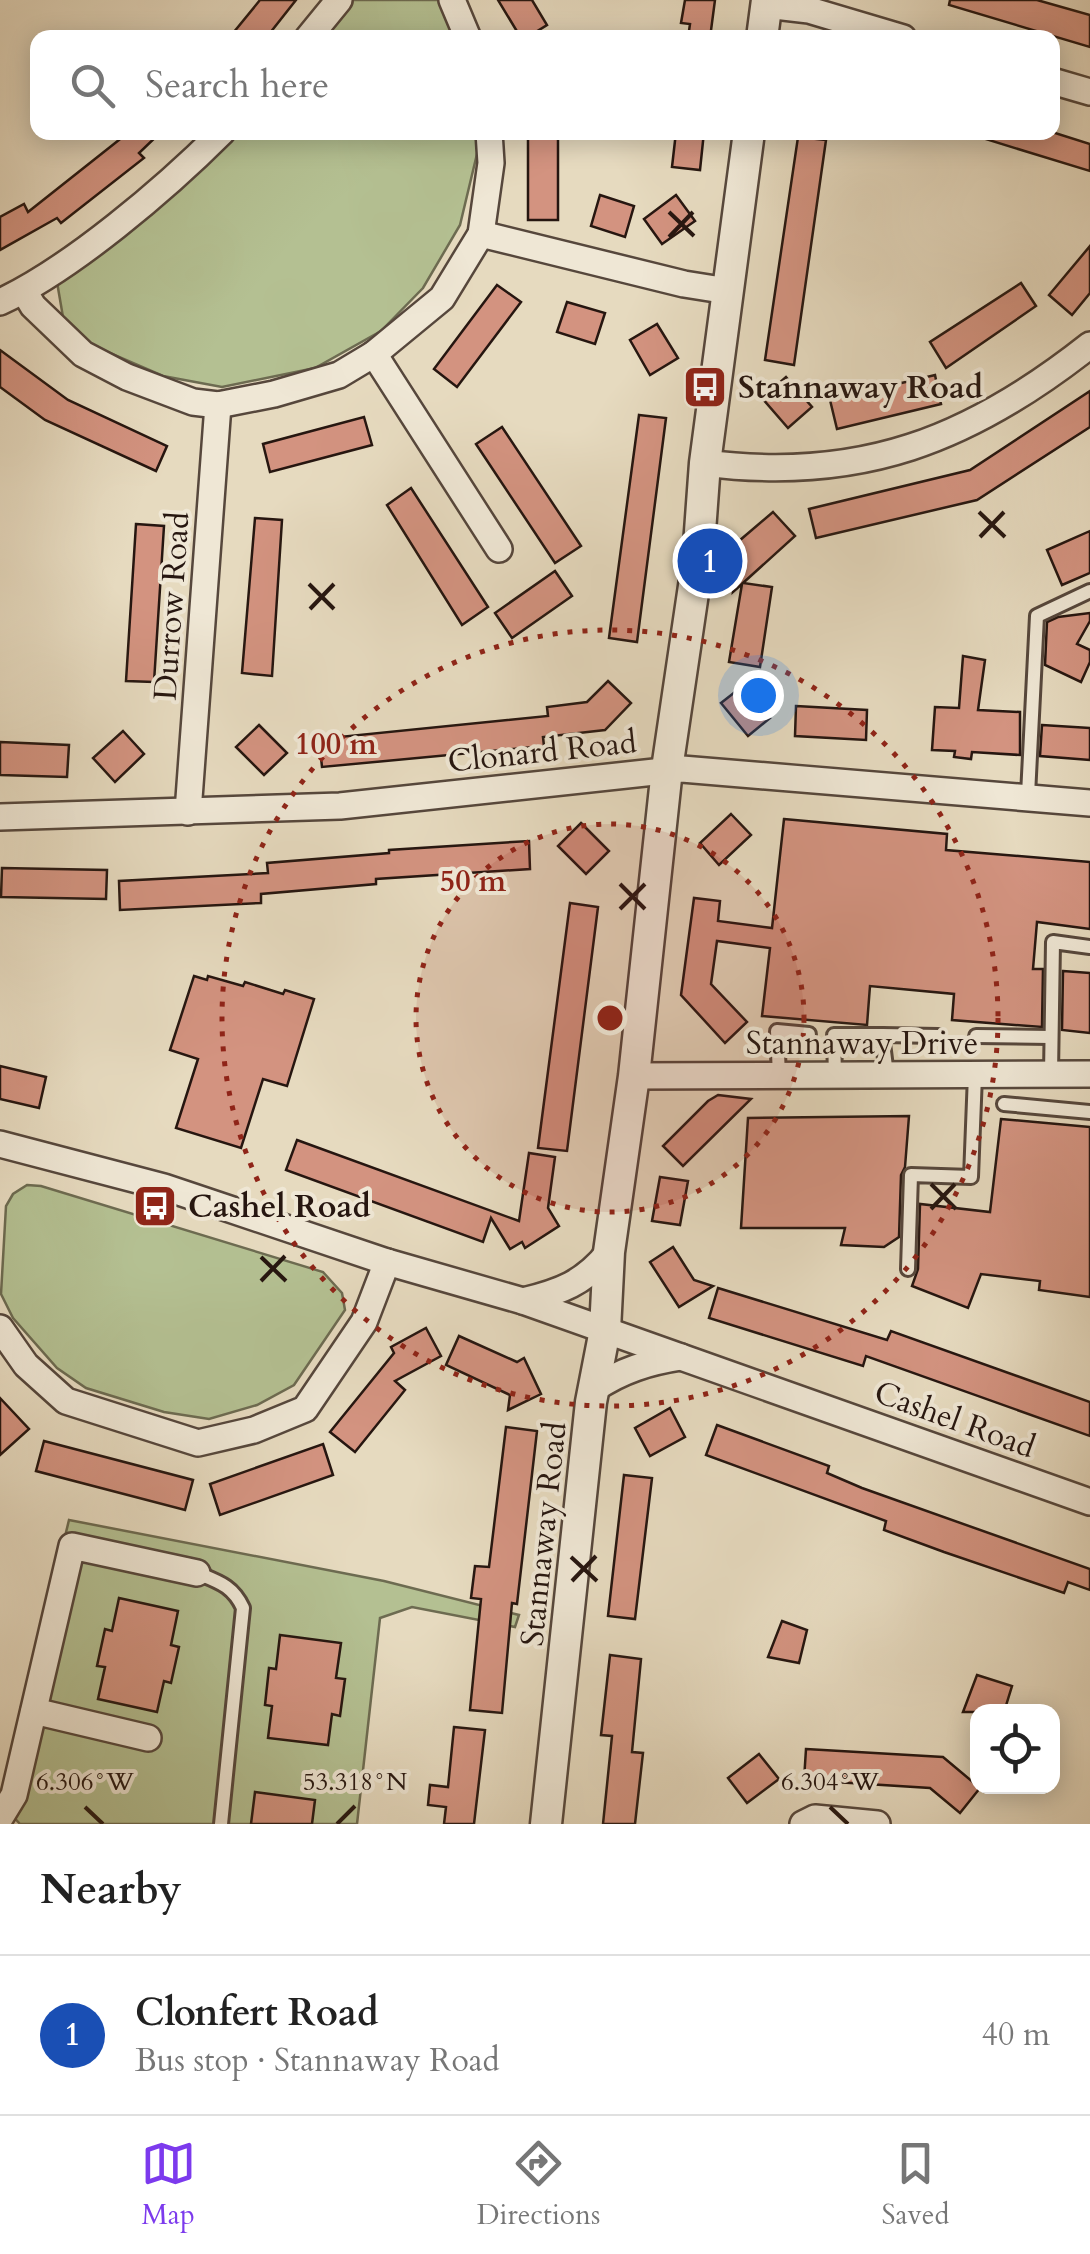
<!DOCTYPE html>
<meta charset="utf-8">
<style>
:root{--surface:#fff;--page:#f2f2f2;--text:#222;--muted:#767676;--line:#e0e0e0;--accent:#7c3aed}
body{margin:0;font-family:Cardo,serif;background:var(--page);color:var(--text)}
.controls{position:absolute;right:30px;bottom:30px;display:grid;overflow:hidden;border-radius:20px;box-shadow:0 5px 25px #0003}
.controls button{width:90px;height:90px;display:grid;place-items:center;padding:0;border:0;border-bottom:2px solid var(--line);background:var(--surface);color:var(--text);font:50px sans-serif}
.you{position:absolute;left:758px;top:695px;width:35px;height:35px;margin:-25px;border:8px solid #fff;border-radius:50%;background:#1a73e8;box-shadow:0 0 0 15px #1a73e833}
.badge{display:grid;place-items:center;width:65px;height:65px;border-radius:50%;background:var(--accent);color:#fff;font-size:32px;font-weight:700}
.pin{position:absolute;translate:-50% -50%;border:5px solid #fff;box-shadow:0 2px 10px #0006}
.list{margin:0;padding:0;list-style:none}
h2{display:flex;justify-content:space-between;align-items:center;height:130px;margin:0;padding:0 40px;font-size:42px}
h2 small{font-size:32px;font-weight:400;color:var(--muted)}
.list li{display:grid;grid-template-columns:65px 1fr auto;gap:30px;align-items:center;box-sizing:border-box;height:160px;padding:0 40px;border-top:2px solid var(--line)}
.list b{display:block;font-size:38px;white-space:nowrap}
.list p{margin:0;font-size:32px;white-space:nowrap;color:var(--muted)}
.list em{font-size:32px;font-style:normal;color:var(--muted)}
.icon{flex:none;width:55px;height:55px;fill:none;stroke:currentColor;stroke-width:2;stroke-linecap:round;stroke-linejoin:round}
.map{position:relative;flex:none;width:1090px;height:1824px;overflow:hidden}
.search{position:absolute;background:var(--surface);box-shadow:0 5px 25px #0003;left:30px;right:30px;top:30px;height:110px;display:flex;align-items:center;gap:25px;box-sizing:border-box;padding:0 35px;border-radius:20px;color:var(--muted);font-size:38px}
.sheet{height:290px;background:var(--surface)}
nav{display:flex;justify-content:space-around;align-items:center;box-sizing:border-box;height:140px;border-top:2px solid var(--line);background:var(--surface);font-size:28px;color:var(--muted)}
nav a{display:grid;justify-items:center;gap:5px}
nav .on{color:var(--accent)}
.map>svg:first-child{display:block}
</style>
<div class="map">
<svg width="1090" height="1824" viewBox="0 0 1090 1824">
<rect width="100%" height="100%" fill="#e6dabf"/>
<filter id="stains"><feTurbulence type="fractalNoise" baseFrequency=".002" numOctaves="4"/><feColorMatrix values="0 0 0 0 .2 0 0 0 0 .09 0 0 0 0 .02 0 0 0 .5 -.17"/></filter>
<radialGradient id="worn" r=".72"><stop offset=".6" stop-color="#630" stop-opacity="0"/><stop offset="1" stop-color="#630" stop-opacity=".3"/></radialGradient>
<g fill="#b4c092" stroke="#6d6b51" stroke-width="2.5">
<polygon points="351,0 439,0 456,37 322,38"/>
<polygon points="237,133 482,133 460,225 423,288 381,331 315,368 222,387 163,376 82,341 63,317 57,282 176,190"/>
<polygon points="27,1185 41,1186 323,1272 342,1293 345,1310 294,1385 257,1405 209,1419 164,1412 86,1388 57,1368 13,1318 1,1294 6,1206 13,1194"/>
<polygon points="69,1520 384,1581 519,1615 515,1627 412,1607 380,1618 357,1824 20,1824 0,1802"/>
</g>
<g fill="#d39380" stroke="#261610" stroke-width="2.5">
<polygon points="260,0 296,0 266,38 229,38"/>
<polygon points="498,0 532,0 547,25 526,38 521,38"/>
<polygon points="685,0 715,0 710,38 688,38 690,24 681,23"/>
<polygon points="950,0 1037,0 1090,15 1090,47 949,5"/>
<polygon points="129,132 161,132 139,153 144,158 61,223 57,218 0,250 0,217 24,204 28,212"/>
<rect x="528" y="132" width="30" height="88"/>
<polygon points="676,132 704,132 700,170 672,167"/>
<polygon points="980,132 1052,132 1090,144 1090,171 979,137"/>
<polygon points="798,137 826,140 794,365 765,360"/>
<polygon points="600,195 634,206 625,237 591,226"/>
<polygon points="676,195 695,221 662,244 644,219"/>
<polygon points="1090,246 1090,293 1072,315 1049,295"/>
<polygon points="1021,283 1036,306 946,368 930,342"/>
<polygon points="497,285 521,302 457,387 434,369"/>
<polygon points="567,302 605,313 595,344 557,332"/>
<polygon points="657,324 678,358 650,375 630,340"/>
<polygon points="0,350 68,400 167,446 156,471 45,420 0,387"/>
<polygon points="935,375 941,404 837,429 830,400"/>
<polygon points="786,377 812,407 788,428 762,398"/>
<polygon points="1090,391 1090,427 977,500 816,538 809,509 970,470"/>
<polygon points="639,415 666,418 637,642 609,638"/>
<polygon points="364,417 372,445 270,472 263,444"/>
<polygon points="502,427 581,546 555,563 476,444"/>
<polygon points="411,488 488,607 462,625 387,505"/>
<polygon points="773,512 795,536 743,583 772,587 760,667 729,662 742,584 733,592 739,541"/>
<polygon points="255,518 282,520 272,676 242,673"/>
<polygon points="136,524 164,526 154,682 126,681"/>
<polygon points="1090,531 1090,573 1062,585 1047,550"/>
<polygon points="555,571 572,596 512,638 495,613"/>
<polygon points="1090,613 1090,621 1077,644 1090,650 1090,662 1081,682 1045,665 1047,622 1058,617"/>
<polygon points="963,656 985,660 978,710 1020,712 1020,755 972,752 971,759 954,757 955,751 932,750 935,707 959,708"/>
<polygon points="608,681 631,703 605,730 543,737 544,746 322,767 319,739 548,716 547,707 587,702"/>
<polygon points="744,685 770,718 748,736 721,703"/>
<polygon points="796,706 867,710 866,740 795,736"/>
<polygon points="259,725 287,753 264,775 236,747"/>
<polygon points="1042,725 1090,728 1090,760 1040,756"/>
<polygon points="123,731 144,754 115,782 93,758"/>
<polygon points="0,742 69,745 67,777 0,775"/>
<polygon points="731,814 751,835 719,865 700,843"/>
<polygon points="784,819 947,834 946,850 1090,862 1090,929 1037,922 1033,969 1043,969 1042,1027 952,1020 954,994 870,986 867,1025 762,1016 770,948 717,941 711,984 747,1022 725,1043 681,995 694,898 720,901 718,921 772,928"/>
<polygon points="581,823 609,851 586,874 558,846"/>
<polygon points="529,841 530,869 376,879 376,884 261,894 261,903 120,910 119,881 268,873 267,863 389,853 389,850"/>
<polygon points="2,868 107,870 106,899 1,897"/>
<polygon points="570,903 598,907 567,1151 538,1148"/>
<polygon points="1063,971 1090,973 1090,1033 1062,1030"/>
<polygon points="194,976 207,980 208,976 243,986 245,982 283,994 285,990 314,999 287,1086 263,1079 241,1148 176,1128 198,1059 170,1050"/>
<polygon points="0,1066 46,1077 39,1108 0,1099"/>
<polygon points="718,1095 751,1099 683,1166 663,1146 708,1101"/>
<polygon points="909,1116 905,1167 901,1175 899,1237 884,1247 841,1245 845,1228 741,1228 748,1118"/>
<polygon points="1001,1119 1090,1127 1090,1297 1039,1290 1040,1281 981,1274 968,1308 912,1286 918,1269 920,1204 990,1212"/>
<polygon points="297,1140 519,1221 529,1153 555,1157 548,1208 559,1226 525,1248 522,1242 510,1249 491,1218 483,1242 286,1170"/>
<polygon points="660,1177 688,1181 680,1225 652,1221"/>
<polygon points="673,1247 694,1280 713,1286 679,1307 650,1262"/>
<polygon points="718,1288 887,1340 891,1331 1090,1402 1090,1436 866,1356 863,1366 709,1318"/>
<polygon points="426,1328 441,1356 395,1381 405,1390 355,1452 330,1432 394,1353 391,1347"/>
<polygon points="459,1336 517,1362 524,1358 541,1394 508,1410 510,1395 446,1365"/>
<polygon points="0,1398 29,1429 0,1455"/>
<polygon points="670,1408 685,1437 650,1456 635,1428"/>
<polygon points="717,1425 829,1466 827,1473 862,1488 1090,1569 1090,1590 1068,1582 1064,1593 944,1552 884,1530 886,1521 706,1455"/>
<polygon points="506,1427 537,1431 517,1604 512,1603 502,1713 470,1710 481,1599 471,1598 475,1566 489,1567"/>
<polygon points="44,1441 193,1480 185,1510 36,1471"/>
<polygon points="323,1444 333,1475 220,1515 210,1484"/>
<polygon points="624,1475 652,1478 635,1619 608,1616"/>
<polygon points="119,1598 178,1611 171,1645 179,1647 171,1683 164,1681 157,1712 98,1699 105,1667 97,1666 105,1629 112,1631"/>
<polygon points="782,1621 807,1630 799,1663 768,1657"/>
<polygon points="280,1635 341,1643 336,1678 345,1679 340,1716 332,1714 328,1745 268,1738 272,1706 265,1705 269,1668 276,1669"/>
<polygon points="610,1655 641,1659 632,1752 643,1753 635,1824 603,1824 612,1736 601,1735"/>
<polygon points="977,1675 1012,1686 1004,1712 963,1712"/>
<polygon points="454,1727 485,1730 474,1824 444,1824 446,1807 428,1805 430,1785 448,1787"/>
<polygon points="806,1749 943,1757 980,1788 960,1813 930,1788 804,1780"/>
<polygon points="759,1754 779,1779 747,1803 728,1778"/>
<polygon points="255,1792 315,1800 312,1824 251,1824"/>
</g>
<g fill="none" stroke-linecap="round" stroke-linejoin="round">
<g stroke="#56473c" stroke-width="18">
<g id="service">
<polyline points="1028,795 1037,616 1090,591"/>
<polyline points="882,1035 938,1036"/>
<polyline points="976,1036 1050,1037"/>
<polyline points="1051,1074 1053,942 1090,947"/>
<polyline points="779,1076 777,1031 809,1034"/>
<polyline points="835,1076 834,1035 882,1035 887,1075"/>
<polyline points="1004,1104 1090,1112"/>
<polyline points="908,1269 911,1175 971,1177 975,1075"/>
<path d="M197 1573C219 1582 233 1586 243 1608L221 1824"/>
</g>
</g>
<g stroke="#56473c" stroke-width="30">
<g id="minor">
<polyline points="452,0 468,38"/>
<polyline points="766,5 809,10 903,38"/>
<polyline points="308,38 339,0"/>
<polyline points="1052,81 1090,92"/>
<polyline points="481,234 684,284 728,291"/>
<polyline points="24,291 33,306 83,354 127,377 193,402 218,405 274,394 339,375 374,354 442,298 481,234 491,163 489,132"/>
<path d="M0 302C71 269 165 189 222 132"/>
<polyline points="374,354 499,549"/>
<path d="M705 463C860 483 970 440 1090 345"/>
<polyline points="188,812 218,405"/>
<polyline points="0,817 340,806 682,769 1090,803"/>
<polyline points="634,1076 1090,1074"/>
<polyline points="0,1144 164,1187 387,1262 523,1301 1090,1502"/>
<path d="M523 1301C560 1292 585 1283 609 1252"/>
<polyline points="0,1328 26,1365 66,1401 198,1443 254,1430 305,1409 364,1322 387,1262"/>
<path d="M594 1389C622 1370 649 1362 681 1357"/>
<polyline points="34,1711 148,1738"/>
<polyline points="0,1818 14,1795 72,1546 197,1573"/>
<polyline points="803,1824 815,1818 877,1824"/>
</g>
</g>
<g stroke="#56473c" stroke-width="35">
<g id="tertiary">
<polyline points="762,38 767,0"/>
<polyline points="546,1824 591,1402 605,1330 609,1252 634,1076 667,769 698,559 705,463 749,132"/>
</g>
</g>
<use href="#service" stroke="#efe7d5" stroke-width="12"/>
<use href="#minor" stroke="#efe7d5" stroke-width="25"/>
<use href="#tertiary" stroke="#efe7d5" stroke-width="30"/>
</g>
<path fill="none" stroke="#261610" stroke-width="4" d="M669 212 694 236M669 237 693 212M979 512 1005 537M980 537 1004 512M309 584 334 609M310 609 334 584M620 884 645 909M620 909 645 884M931 1184 956 1209M931 1209 955 1184M261 1257 286 1281M261 1281 285 1256M571 1557 597 1581M572 1581 596 1556M85 1807 103 1824M830 1807 848 1824M337 1824 355 1806"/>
<circle cx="610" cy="1018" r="194" fill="#8f2418" fill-opacity=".12"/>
<g fill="none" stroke="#8f2418" stroke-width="5" stroke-dasharray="5 10">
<circle cx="610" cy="1018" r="194"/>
<circle cx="610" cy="1018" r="388"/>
</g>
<defs>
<g id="bus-square" transform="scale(2.25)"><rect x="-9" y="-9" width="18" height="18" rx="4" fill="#8f2418" stroke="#efe7d5"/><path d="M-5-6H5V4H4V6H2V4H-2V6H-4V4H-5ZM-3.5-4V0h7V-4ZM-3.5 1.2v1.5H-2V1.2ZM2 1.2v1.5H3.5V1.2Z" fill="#fff"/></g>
</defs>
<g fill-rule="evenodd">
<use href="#bus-square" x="705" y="387"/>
<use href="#bus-square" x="155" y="1206"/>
</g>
<g text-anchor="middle" stroke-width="8" stroke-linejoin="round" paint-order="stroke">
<g font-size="32" font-weight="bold" fill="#261610" stroke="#efe7d5" text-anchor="start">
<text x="738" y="398">Stannaway Road</text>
<text x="188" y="1217">Cashel Road</text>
</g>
<g font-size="32" fill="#261610" stroke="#efe7d5">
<text transform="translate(171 606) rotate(-86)" y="11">Durrow Road</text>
<text transform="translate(542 751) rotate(-6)" y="11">Clonard Road</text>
<text x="862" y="1054">Stannaway Drive</text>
<text transform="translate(955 1419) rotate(20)" y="11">Cashel Road</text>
<text transform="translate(543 1534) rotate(-84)" y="11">Stannaway Road</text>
</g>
</g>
<g font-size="25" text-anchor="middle" fill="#261610" stroke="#efe7d5" stroke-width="8" stroke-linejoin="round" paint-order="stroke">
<text x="355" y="1790">53.318°N</text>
<text x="85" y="1790">6.306°W</text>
<text x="830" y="1790">6.304°W</text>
</g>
<circle cx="610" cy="1018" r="15" fill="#8f2418" stroke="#efe7d5" stroke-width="5"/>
<g font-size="30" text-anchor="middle" font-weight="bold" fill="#8f2418" stroke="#efe7d5" stroke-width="8" stroke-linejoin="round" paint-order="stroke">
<text x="336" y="754">100 m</text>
<text x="473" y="891">50 m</text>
</g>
<rect width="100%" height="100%" filter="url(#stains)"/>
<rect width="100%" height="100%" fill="url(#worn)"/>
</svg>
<div class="controls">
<button><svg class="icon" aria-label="locate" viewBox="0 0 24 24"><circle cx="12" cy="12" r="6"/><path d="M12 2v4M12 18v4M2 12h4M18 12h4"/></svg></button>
</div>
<div class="you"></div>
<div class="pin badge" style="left:710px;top:561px;background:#1a4fb4">1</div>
<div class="search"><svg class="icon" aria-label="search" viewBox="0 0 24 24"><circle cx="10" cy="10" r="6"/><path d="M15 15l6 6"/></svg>Search here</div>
</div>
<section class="sheet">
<h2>Nearby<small></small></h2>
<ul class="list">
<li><span class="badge" style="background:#1a4fb4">1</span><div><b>Clonfert Road</b><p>Bus stop · Stannaway Road</p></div><em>40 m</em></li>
</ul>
</section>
<nav>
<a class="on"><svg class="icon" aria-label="map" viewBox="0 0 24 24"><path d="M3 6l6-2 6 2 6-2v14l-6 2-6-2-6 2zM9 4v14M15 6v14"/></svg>Map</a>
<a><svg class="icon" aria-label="directions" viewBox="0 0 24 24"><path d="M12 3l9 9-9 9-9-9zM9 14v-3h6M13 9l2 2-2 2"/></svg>Directions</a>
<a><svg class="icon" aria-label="saved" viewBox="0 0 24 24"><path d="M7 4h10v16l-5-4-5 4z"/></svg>Saved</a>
</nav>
